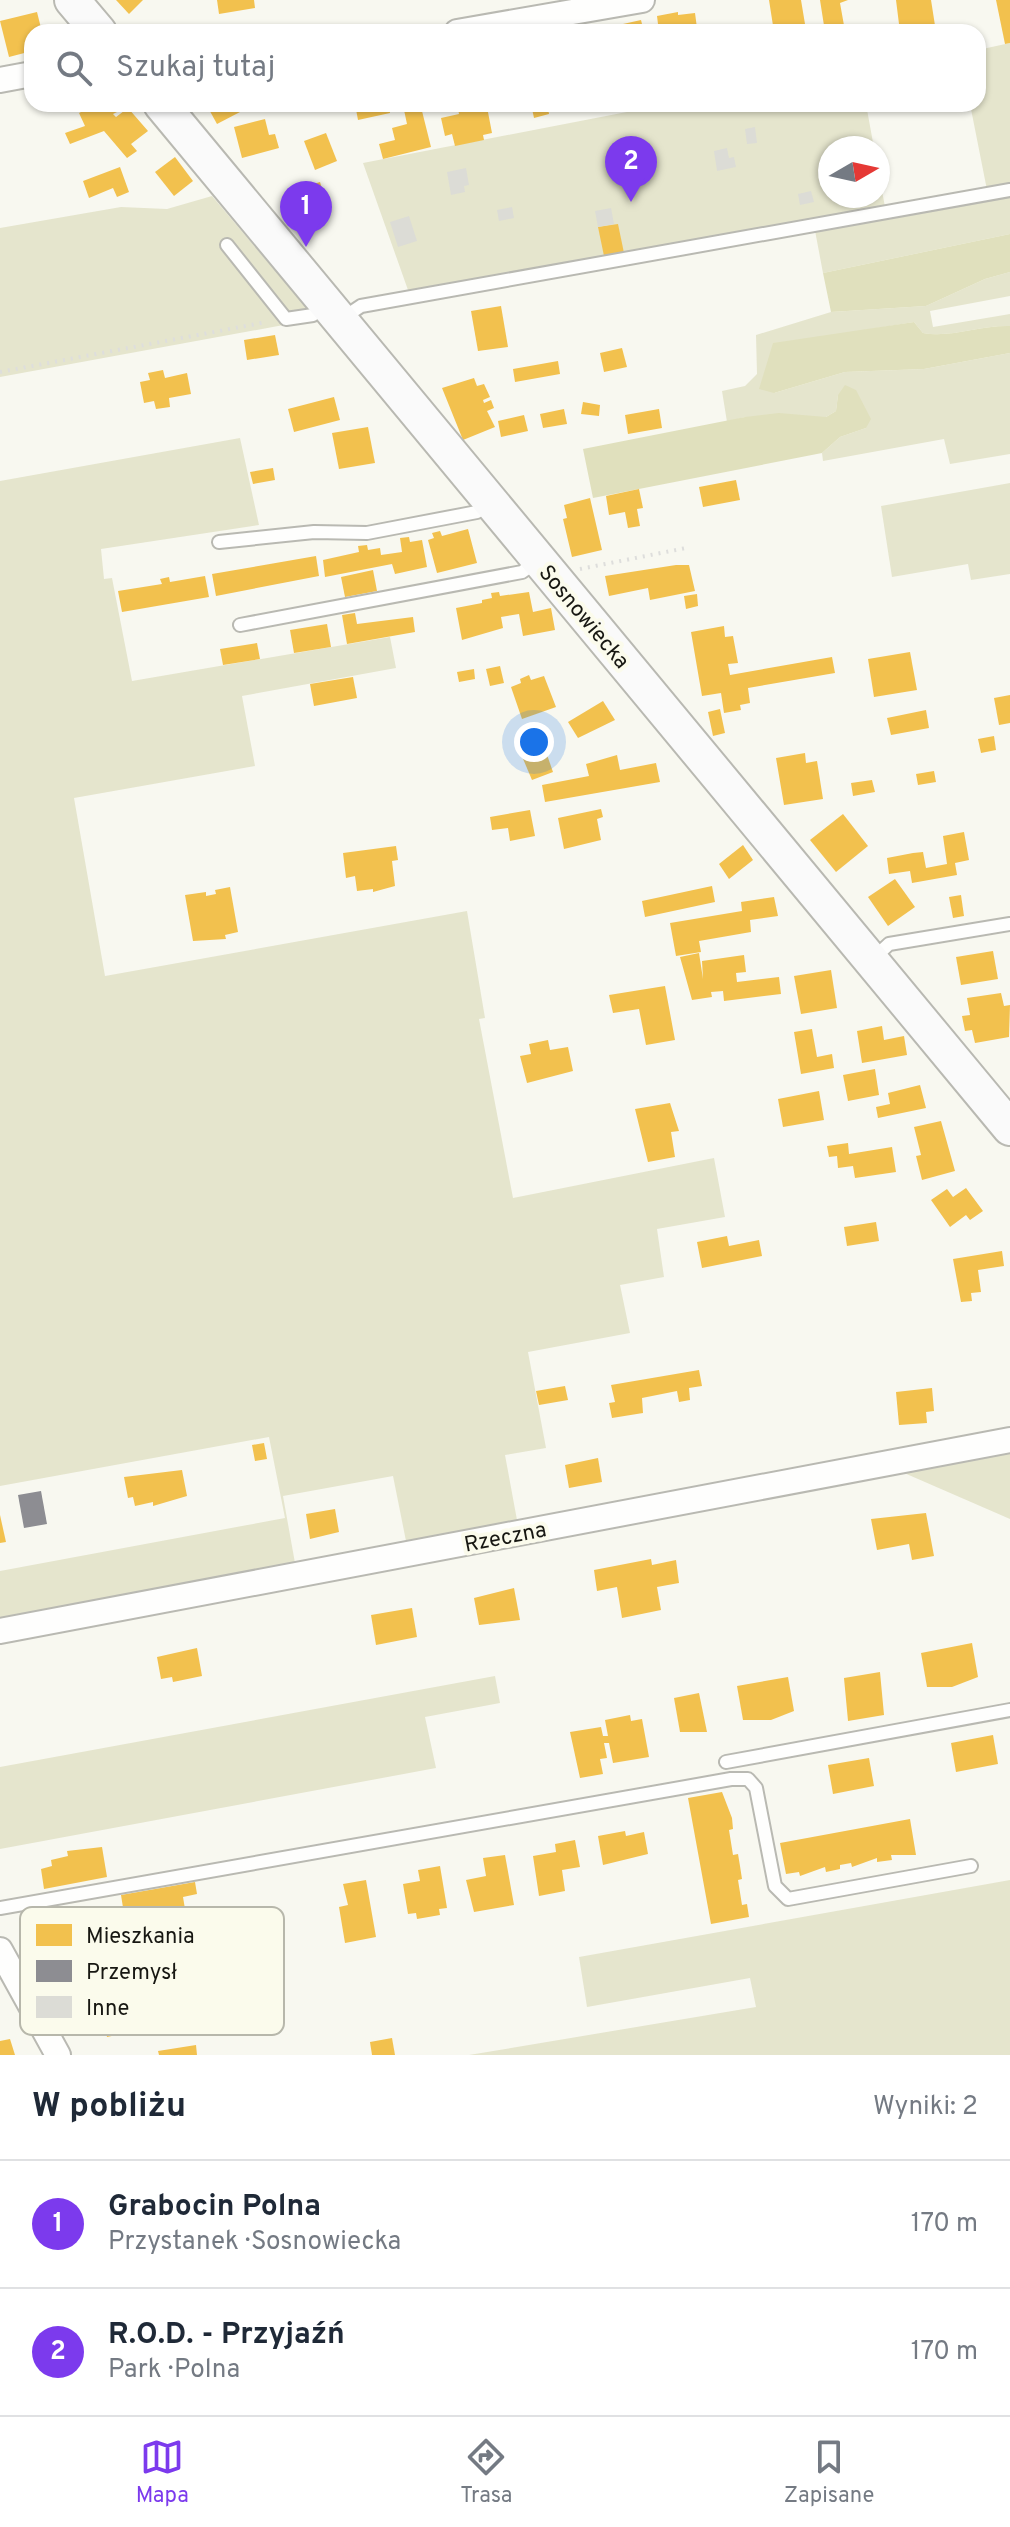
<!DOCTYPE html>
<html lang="pl">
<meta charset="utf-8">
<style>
:root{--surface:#fff;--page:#f6f6f7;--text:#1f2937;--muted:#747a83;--line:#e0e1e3;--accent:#7c3aed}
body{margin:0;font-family:Overpass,sans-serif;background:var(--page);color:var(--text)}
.compass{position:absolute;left:818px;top:136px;width:72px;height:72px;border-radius:50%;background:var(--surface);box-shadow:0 2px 6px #0004;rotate:81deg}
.you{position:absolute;left:534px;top:742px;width:28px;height:28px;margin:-20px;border:6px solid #fff;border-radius:50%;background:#1a73e8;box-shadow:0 0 0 12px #1a73e833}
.badge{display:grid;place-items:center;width:52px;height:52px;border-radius:50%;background:var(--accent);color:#fff;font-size:26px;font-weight:700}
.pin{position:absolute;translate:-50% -66px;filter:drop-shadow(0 2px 4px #0008)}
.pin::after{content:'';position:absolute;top:42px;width:28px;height:24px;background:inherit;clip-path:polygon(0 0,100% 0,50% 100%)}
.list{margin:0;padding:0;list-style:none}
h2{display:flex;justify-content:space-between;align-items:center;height:104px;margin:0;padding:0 32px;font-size:34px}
h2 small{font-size:26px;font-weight:400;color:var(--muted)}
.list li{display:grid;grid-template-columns:52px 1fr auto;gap:24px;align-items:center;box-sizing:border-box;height:128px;padding:0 32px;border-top:2px solid var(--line)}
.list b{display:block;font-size:30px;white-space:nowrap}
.list p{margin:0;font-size:26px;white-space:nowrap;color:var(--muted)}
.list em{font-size:26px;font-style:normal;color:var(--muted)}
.icon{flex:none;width:44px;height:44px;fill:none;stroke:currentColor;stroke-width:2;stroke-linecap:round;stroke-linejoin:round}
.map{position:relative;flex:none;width:1010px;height:2055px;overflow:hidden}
.search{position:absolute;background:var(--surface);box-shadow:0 2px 6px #0004;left:24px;right:24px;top:24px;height:88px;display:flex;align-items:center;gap:20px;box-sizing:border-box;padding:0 28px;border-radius:24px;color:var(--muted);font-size:30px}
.sheet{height:360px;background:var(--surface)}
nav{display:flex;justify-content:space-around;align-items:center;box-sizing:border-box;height:112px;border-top:2px solid var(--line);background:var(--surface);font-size:22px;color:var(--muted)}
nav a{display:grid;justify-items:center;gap:4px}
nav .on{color:var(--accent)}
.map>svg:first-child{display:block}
</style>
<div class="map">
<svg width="1010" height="2055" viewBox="0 0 1010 2055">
<rect width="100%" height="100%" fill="#f8f8f0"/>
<g fill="#e5e5cd">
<polygon points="1010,43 1010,234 823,273 813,220 408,290 363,163 668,104 866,104 874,148 830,148 830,196 878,196 878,169 885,207 987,190 970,104 978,104 978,50"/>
<polygon points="212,196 316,319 0,377 0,228 121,207 167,209"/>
<path d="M1010 272V296L930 311 933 327 1010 314V326C981 325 951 338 923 333L914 322 865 330 774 393 845 372 924 369 1010 353V454L950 464 944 439 823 461 822 453 840 437 866 428 838 395 836 411 826 417H745L727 422 722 391 745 386 757 374 756 335 831 312 926 306 985 279Z"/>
<polygon points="240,438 259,525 101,549 104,579 112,578 132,681 390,637 396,668 242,696 255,766 74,798 105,976 467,911 485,1018 479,1019 513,1198 714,1158 725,1217 657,1229 664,1277 620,1285 630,1333 528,1352 546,1448 505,1455 517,1520 406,1541 393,1476 283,1496 295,1563 0,1618 0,1571 285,1518 269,1437 0,1486 0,481"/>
<polygon points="1010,483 1010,574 971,580 968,564 892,577 881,506"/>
<polygon points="1010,1448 1010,1519 895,1469"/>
<polygon points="495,1676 500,1703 425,1717 436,1768 0,1849 0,1767"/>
<polygon points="1010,1880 1010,2055 469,2055 756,2007 750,1978 587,2007 579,1957"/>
</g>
<g fill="#e0e0bd">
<polygon points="1010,234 1010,272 985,279 926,306 831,312 823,273"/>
<path d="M914 322 923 333C951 338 981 325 1010 326V353L924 369 845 372 774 393 759 389 773 343Z"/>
<polygon points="845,385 856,390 871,419 866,428 840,437 822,453 593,498 583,449 745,417 779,413 826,417 836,411 838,395"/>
</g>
<g fill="#f2c14e">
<polygon points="116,0 143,0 129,14"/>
<polygon points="217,0 254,0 255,8 219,14"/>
<polygon points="769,0 801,0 805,24 788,26 789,32 774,32"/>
<polygon points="820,0 848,0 840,3 845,31 825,32"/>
<polygon points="896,0 931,0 936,32 900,32"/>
<polygon points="996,0 1010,0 1010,43 1005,44"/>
<polygon points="37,12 42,32 32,32 32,51 9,57 0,21"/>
<polygon points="678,12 678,15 695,13 697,28 717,24 718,32 659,32 657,16"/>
<polygon points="641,20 644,32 615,32 614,26"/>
<polygon points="83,104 118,104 121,110 113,114 116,117 128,108 148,131 131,144 137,151 127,158 104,131 70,144 65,133 85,126 79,113 85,110"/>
<polygon points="206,104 237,104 240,112 217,124"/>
<polygon points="355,104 389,104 390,113 358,120"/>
<polygon points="457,104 492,104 487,107 492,133 483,135 484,140 455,146 452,134 445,136 441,118 459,114"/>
<polygon points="531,104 547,104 549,114 534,118"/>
<polygon points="421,107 431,147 383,159 379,144 395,140 392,128 407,124 404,110"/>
<polygon points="265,119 269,135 275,134 279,148 242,158 234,127"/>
<polygon points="326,133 337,161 315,170 304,141"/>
<polygon points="175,157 193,181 174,196 155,172"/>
<polygon points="120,167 129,192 117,197 113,188 89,198 83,181"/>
<polygon points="320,182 328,210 305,216 298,189"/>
<polygon points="618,224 624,253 604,256 598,227"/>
<polygon points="501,306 508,347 478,351 471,311"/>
<polygon points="275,335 279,355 247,360 244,340"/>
<polygon points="622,348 627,367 604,372 600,353"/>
<polygon points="558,361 560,374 515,382 513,369"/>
<polygon points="163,370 165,378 187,373 191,394 169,398 170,407 156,409 154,401 144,403 140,382 150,380 148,373"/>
<polygon points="474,378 477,386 484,384 490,397 483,400 484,403 491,400 494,408 487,411 495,427 463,440 442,388"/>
<polygon points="334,397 340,420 294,432 288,409"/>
<polygon points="583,402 600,405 599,416 581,414"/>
<polygon points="564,409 567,424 543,428 540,414"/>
<polygon points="659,409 662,428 628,434 625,415"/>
<polygon points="524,415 528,431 501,437 498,421"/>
<polygon points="368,427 375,463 339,469 332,433"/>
<polygon points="273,468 275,480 253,484 250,472"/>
<polygon points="736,480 740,500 703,507 699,487"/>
<polygon points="639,489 643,508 637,509 640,526 628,528 625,512 609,515 606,496"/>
<polygon points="590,498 602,550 572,557 563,519 567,518 564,505"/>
<polygon points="468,529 477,563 437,573 428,540 434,538 432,533 440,531 442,536"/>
<polygon points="409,537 410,542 422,540 427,567 395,574 392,564 325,577 323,560 359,552 358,546 367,545 368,550 380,548 381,555 402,552 400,538"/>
<polygon points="316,556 319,576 216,596 212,574"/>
<polygon points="676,565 689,565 695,591 650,600 648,588 609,596 605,576"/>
<polygon points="373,570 377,591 345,597 341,577"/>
<polygon points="205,576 209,597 122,612 118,591 162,584 160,579 169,577 170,582"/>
<polygon points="499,592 500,596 529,592 533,612 551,608 555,630 523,636 519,614 501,617 503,628 462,640 456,608 482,603 482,600 492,598 491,593"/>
<polygon points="697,594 698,606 686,609 684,596"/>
<polygon points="355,613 357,624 413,617 415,632 347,644 342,615"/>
<polygon points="327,624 331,647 294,653 290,630"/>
<polygon points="724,626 725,637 733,636 738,663 728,664 730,675 832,657 835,673 748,688 750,703 740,705 741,710 724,713 721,693 702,696 691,632"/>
<polygon points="257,643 260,659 223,665 220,649"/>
<polygon points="910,652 917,690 874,697 868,659"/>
<polygon points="500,666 504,683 490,686 486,669"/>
<polygon points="474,669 475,679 459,682 457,672"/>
<polygon points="529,675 531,680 544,676 556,707 522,719 511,687 521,683 520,679"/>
<polygon points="353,677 357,698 314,706 310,684"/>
<polygon points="1010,695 1010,723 999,725 994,698"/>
<polygon points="603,701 615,720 578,738 568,722"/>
<polygon points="720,709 725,733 713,736 708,712"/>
<polygon points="926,710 929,728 891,735 887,718"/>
<polygon points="994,736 996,750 981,753 978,739"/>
<polygon points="544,746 553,772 532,780 521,754"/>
<polygon points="805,753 806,763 817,761 823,799 784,805 776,758"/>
<polygon points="617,755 620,770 656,763 660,782 545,802 542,785 589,776 586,764"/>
<polygon points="934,771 936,782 918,785 916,774"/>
<polygon points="872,780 875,792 853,796 851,783"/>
<polygon points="601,809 603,817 597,819 601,840 564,849 558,818"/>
<polygon points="530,810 535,836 510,841 508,828 492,830 490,817"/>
<polygon points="843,814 868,846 836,872 810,840"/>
<polygon points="964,832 969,860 955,863 957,875 912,883 910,871 889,874 887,858 913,853 923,852 926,868 947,864 943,836"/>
<polygon points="743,845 753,860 729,879 719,864"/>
<polygon points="396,846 398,860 392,861 395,886 373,892 373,889 357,891 355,876 346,878 343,853"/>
<polygon points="895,879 915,907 888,926 868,897"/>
<polygon points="712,886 715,902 645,917 642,901"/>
<polygon points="230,887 238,932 225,935 226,939 193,941 185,895 206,892 206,896 216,894 215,890"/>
<polygon points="961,895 964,916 953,918 949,897"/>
<polygon points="774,897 778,916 750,920 751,932 699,941 701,952 676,956 670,923 742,911 741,902"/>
<polygon points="993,951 998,979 961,985 956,957"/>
<polygon points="699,953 703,979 702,961 744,955 746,972 736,973 737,982 779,977 781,994 724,1001 723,991 711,992 712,997 692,1000 680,957"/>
<polygon points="831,970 837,1008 801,1014 794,976"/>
<polygon points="665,986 675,1040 646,1045 639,1009 613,1013 609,995"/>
<polygon points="1001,993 1004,1006 1010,1005 1009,1037 975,1043 972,1030 965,1031 962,1016 970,1015 967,998"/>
<polygon points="882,1026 884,1040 904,1036 907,1055 862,1063 857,1031"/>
<polygon points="812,1029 817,1057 832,1054 834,1068 801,1074 794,1032"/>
<polygon points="548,1040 550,1050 568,1047 573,1071 527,1083 520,1056 531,1054 529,1044"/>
<polygon points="875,1069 879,1095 848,1101 843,1075"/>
<polygon points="920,1085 926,1108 878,1118 876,1107 890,1104 888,1093"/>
<polygon points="819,1091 824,1120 783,1127 778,1099"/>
<polygon points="670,1103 679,1131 671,1132 675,1157 648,1162 635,1109"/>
<polygon points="941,1121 955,1171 922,1180 916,1156 921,1155 914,1127"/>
<polygon points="848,1143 849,1154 892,1147 896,1172 855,1178 853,1166 838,1168 837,1156 829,1157 827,1146"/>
<polygon points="966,1188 983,1211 970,1220 966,1215 950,1227 931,1200 947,1189 953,1197"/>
<polygon points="876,1222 879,1241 847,1246 844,1227"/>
<polygon points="727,1236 729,1246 759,1240 762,1256 702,1268 697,1242"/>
<polygon points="1002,1251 1004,1266 978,1270 981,1292 971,1293 972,1301 961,1302 953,1259"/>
<polygon points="699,1370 702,1386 689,1388 690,1400 679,1402 677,1391 642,1398 643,1413 612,1418 609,1403 615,1402 611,1385"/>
<polygon points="565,1386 568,1400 539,1405 536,1391"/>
<polygon points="932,1388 934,1411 926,1412 927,1423 899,1425 896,1392"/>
<polygon points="264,1443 267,1459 255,1461 252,1445"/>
<polygon points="598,1458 602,1482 569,1488 565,1465"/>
<polygon points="182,1470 187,1496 153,1506 153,1502 135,1506 133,1497 128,1498 124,1477"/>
<polygon points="335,1509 339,1532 310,1539 306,1514"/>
<polygon points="926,1513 934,1556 912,1560 909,1544 877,1550 871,1519"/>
<polygon points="0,1515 6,1542 0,1543"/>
<polygon points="651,1559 652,1565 676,1560 679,1583 657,1587 661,1610 622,1618 617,1587 597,1591 594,1570"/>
<polygon points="514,1588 520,1620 479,1625 474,1598"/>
<polygon points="412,1608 417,1637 376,1645 371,1615"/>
<polygon points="972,1643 978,1677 952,1687 927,1687 921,1653"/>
<polygon points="197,1648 202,1676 173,1682 172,1677 161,1679 157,1657"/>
<polygon points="880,1672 884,1715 848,1721 844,1678"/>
<polygon points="788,1677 794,1711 771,1720 743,1720 737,1686"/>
<polygon points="699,1693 707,1732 680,1732 674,1698"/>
<polygon points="630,1715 631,1721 642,1719 649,1757 613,1763 609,1743 604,1743 607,1758 600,1759 603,1774 580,1778 570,1732 601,1727 603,1736 608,1736 605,1720"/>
<polygon points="993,1735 998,1764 956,1772 951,1743"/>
<polygon points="869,1758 874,1786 833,1794 828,1765"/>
<polygon points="722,1792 732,1818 733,1829 729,1830 733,1855 738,1854 740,1866 742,1879 738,1880 742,1905 747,1904 749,1917 711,1924 688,1798"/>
<polygon points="910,1819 916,1855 891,1855 892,1860 877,1862 877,1858 852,1867 851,1863 840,1865 840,1869 826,1872 825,1867 800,1876 799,1872 786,1874 780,1843"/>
<polygon points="625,1831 626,1836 644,1832 648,1854 603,1865 598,1836"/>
<polygon points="575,1840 580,1867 562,1870 565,1891 539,1896 533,1856 556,1852 555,1844"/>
<polygon points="102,1847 107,1877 44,1889 41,1869 52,1866 51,1860 68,1856 67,1851"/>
<polygon points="505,1855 514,1905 474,1912 466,1880 486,1876 483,1858"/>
<polygon points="440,1866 447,1908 439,1909 440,1915 417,1919 416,1913 408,1914 403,1884 420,1881 418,1870"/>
<polygon points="366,1880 376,1937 345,1943 339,1907 348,1905 343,1884"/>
<polygon points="195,1882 197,1894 183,1897 185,1909 125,1920 121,1895"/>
<polygon points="154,2000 154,2027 107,2037 104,2022 119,2019 117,2007"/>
<polygon points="392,2038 395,2055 372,2055 370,2042"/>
<polygon points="10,2039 15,2055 0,2055 0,2041"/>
<polygon points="196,2045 197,2055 159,2055 158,2051"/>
</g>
<polygon fill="#8d8d92" points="41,1491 47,1524 24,1528 18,1495"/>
<g fill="#dcdcd6">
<polygon points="755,127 757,143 747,144 745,129"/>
<polygon points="651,145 654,163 643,165 639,147"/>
<polygon points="727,148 729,158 734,157 736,167 717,171 714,151"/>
<polygon points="466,168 469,185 464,186 465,192 451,195 447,172"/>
<polygon points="811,191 814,202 800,205 798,194"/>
<polygon points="512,207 514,218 499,221 497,210"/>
<polygon points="611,208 614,224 598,227 595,211"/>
<polygon points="409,216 417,241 398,247 390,222"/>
</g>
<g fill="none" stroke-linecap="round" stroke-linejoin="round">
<g stroke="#b9b9b2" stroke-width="16">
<g id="lane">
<polyline points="227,245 286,319 313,315 324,304"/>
<polyline points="343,318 361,306 1010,190"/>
<polyline points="219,542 314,532 367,533 477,512 487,504"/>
<polyline points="240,625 522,572 536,562"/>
<polyline points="874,958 889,944 1010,924"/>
<polyline points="726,1762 1010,1710"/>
<polyline points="0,1908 731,1779 748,1779 756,1788 775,1886 788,1899 971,1866"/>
</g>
</g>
<g stroke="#b9b9b2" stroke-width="28">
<g id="street">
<polyline points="457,32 642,0"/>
<polyline points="0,80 32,74"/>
<polyline points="0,1631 1010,1440"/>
<polyline points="0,1950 58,2055"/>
</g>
</g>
<g stroke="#b9b9b2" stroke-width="38">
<g id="secondary">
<polyline points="72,0 99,32"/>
<polyline points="161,104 1010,1128"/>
</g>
</g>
<g stroke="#dededc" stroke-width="4" stroke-dasharray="2 6" stroke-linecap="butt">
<polyline points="0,372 267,322"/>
<polyline points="580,569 686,548"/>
</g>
<use href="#lane" stroke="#fefefd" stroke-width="12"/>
<use href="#street" stroke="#fefefd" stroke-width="24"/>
<use href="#secondary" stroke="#fafafa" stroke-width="34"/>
</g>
<g text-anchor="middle" stroke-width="8" stroke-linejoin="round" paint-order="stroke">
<g font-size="22" fill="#171712" stroke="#fbfbec">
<text transform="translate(585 616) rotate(50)" y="8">Sosnowiecka</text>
<text transform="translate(505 1536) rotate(-11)" y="8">Rzeczna</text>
</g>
</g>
<rect x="20" y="1907" width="264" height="128" rx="12" fill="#fbfbec" stroke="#b7b7ab" stroke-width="2"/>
<rect x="36" y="1924" width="36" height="22" fill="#f2c14e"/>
<rect x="36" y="1960" width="36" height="22" fill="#8d8d92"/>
<rect x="36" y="1996" width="36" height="22" fill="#dcdcd6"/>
<g font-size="22" fill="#171712">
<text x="86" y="1943">Mieszkania</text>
<text x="86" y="1979">Przemysł</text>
<text x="86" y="2015">Inne</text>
</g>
</svg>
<svg class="compass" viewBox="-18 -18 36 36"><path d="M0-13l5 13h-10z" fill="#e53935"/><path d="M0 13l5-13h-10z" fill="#747a83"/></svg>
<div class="you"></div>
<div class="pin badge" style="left:306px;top:247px">1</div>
<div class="pin badge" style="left:631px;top:202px">2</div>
<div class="search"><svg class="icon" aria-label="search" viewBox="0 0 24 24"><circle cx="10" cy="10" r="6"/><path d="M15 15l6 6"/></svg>Szukaj tutaj</div>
</div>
<section class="sheet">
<h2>W pobliżu<small>Wyniki: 2</small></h2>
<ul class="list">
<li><span class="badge">1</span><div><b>Grabocin Polna</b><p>Przystanek · Sosnowiecka</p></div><em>170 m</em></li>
<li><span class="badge">2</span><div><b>R.O.D. - Przyjaźń</b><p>Park · Polna</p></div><em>170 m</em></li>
</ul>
</section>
<nav>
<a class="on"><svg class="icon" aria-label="map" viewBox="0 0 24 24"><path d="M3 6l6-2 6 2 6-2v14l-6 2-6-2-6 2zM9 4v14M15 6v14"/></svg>Mapa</a>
<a><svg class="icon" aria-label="directions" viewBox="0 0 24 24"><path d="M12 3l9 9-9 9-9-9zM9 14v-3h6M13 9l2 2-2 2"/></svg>Trasa</a>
<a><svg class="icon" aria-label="saved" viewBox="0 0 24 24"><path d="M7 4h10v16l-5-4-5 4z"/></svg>Zapisane</a>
</nav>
